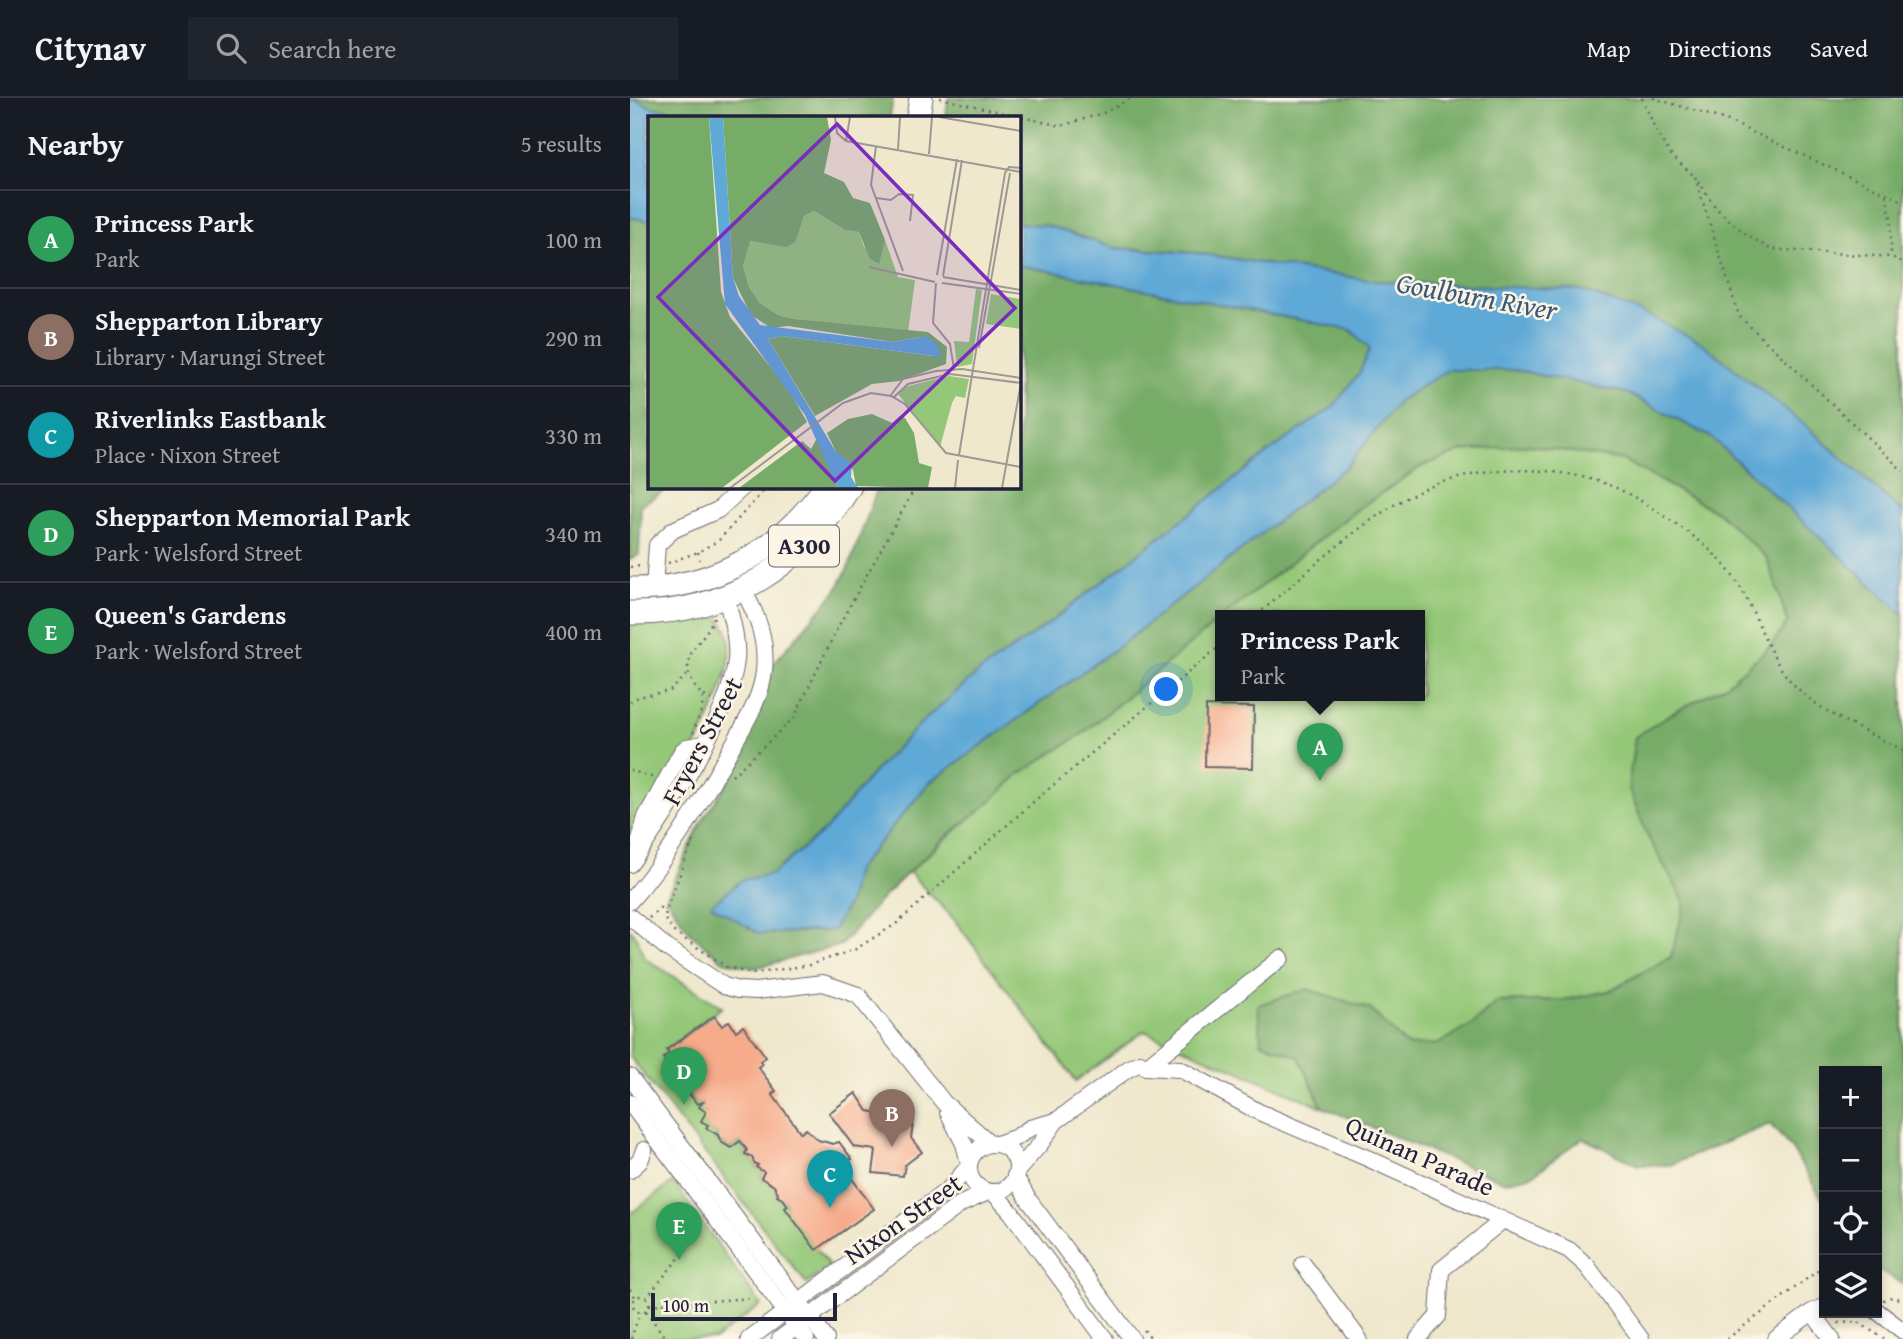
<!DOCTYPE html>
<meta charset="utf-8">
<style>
:root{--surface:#171b24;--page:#20242c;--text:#f1f3f6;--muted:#9ea1a6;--line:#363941;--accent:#1f6fb2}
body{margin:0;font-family:"Gentium Book Plus",serif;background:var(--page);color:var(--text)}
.controls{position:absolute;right:21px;bottom:21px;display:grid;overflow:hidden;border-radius:0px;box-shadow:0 4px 10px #0003}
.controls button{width:63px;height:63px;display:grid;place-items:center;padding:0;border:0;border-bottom:2px solid var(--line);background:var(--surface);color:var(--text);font:35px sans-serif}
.scale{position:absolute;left:21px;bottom:18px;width:186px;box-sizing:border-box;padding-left:7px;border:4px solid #22223b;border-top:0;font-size:19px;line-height:24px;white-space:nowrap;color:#22223b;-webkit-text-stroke:5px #fcf5e5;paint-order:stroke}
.you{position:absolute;left:537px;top:592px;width:24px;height:24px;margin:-18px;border:5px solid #fff;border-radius:50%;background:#1a73e8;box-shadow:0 0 0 10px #1a73e833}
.badge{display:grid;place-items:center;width:46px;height:46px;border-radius:50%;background:var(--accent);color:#fff;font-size:23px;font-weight:700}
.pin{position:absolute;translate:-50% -58px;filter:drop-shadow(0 2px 4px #0008)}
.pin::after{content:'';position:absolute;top:37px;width:24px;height:21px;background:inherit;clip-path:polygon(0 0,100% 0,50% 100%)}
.popup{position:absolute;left:585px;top:512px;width:210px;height:91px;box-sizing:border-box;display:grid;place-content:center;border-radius:0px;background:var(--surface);filter:drop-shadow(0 2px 5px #0005);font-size:23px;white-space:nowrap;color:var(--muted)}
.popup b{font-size:26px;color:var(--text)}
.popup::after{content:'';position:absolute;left:50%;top:100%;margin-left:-14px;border:14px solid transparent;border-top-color:var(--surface)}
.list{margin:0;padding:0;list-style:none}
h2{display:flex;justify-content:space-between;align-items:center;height:91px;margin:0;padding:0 28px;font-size:30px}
h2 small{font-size:23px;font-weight:400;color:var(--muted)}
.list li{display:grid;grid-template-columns:46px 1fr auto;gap:21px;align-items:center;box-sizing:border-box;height:98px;padding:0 28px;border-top:2px solid var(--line)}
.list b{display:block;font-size:26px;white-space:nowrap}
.list p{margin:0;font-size:23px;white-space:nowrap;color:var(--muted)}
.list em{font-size:23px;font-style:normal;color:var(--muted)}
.icon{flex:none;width:38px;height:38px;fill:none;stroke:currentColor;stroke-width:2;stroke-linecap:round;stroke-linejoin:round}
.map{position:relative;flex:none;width:1273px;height:1241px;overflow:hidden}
header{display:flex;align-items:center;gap:42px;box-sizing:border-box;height:98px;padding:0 35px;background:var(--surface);border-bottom:2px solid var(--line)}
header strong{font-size:33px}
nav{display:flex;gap:38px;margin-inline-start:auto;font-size:24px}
.search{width:490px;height:63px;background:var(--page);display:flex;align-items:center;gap:18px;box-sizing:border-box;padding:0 24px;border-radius:0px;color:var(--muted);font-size:26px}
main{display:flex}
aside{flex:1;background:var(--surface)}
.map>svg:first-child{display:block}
</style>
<header>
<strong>Citynav</strong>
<div class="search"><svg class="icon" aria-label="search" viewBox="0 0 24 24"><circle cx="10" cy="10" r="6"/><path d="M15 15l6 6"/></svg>Search here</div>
<nav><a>Map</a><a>Directions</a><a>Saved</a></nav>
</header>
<main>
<aside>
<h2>Nearby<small>5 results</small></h2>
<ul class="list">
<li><span class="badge" style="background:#2e9e5b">A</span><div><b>Princess Park</b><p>Park</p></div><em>100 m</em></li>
<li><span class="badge" style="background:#8d6e63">B</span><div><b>Shepparton Library</b><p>Library · Marungi Street</p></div><em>290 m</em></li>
<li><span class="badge" style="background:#0f9aa8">C</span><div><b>Riverlinks Eastbank</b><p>Place · Nixon Street</p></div><em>330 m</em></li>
<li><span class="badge" style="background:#2e9e5b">D</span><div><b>Shepparton Memorial Park</b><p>Park · Welsford Street</p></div><em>340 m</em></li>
<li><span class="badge" style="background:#2e9e5b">E</span><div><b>Queen's Gardens</b><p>Park · Welsford Street</p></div><em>400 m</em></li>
</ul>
</aside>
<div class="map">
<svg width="1273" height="1241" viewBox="0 0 1273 1241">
<rect width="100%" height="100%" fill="#fcf5e5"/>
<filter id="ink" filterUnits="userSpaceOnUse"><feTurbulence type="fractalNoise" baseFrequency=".0143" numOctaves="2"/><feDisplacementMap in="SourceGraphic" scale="14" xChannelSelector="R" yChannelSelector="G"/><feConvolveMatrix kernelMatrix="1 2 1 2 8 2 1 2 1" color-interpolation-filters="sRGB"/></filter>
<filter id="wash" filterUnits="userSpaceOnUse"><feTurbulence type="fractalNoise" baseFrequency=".00686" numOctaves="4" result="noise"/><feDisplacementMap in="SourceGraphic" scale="28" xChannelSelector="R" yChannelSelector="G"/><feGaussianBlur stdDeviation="1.57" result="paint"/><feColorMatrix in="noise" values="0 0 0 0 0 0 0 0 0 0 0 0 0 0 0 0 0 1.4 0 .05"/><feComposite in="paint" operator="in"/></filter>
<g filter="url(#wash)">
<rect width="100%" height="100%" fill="#efe8cd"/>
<g fill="#94c878" stroke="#5b755a" stroke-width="2">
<polygon points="899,347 993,362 1089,415 1137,460 1158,524 1140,549 1096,587 1039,617 1005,640 1018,739 1056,805 1041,859 979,893 934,902 867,904 841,927 808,946 777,948 739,911 631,944 669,959 692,1009 514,933 446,983 322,819 279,774 388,677 452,636 590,521 590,597 790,597 790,517 595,517 725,413 792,368 832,353"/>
<path d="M79 515C149 541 24 717 0 751V523Z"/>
<path d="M0 831C9 839 9 851 16 861L92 909 36 952 39 956 33 960 66 1006 73 1004 78 1027 77 1030 88 1037 86 1043 101 1050 110 1043 117 1052 115 1056 122 1059 124 1065 128 1067 126 1069 134 1074 131 1080 144 1088 148 1095 147 1098 154 1102 158 1108 156 1110 199 1168 177 1186 0 959Z"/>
<polygon points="43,1084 131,1207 85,1241 0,1241 0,1116"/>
</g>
<g fill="#77ac68" stroke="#4c6752" stroke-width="2">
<polygon points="2,0 263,0 260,19 70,19 66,15 25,10"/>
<polygon points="318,0 1273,0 1273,415 1176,328 950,192 746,183 566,155 484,150 418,128 389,125 388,19 316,19"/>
<polygon points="0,119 19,123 19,388 40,389 11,407 9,457 0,461"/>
<polygon points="389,167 721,232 740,250 730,274 703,309 640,353 417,527 349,574 243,675 196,731 142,776 112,783 82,807 130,836 203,832 218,806 226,772 299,685 496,543 717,368 770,302 818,272 885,272 997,295 1081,339 1273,516 1273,1186 1247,1171 1247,973 1194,973 1194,1104 1162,1051 1140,1026 1040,1067 1008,1067 953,1040 903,1077 875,1084 692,1009 669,959 631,944 628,907 677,891 740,911 777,948 808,946 841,927 867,904 934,902 979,893 1041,859 1055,805 1018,739 998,688 1005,639 1039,617 1096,587 1140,549 1158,524 1137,460 1089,415 993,362 898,347 832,353 792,368 725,413 595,517 590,517 590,521 452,636 388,677 358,706 313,741 254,798 211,847 125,870 93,863 61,836 36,800 72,723 109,667 138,572 206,493 219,468 248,389 388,388"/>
</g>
<g fill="#5fa9d7" stroke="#406689" stroke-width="2">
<polygon points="0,0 25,10 66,15 70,19 19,19 19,123 0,119"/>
<polygon points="389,125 418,128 484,150 566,155 746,183 950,192 1016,216 1072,245 1176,328 1273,415 1273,516 1081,339 997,295 885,272 818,272 770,302 717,368 496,543 299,685 226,772 218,806 203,832 130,836 81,807 112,782 142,776 196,731 243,675 291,625 349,574 417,527 640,353 703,309 730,274 740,250 721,232 389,167"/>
</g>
<g id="blocks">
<g fill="#f6ac8b">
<polygon points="576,608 624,609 623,670 575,669"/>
<polygon points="84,918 92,928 99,923 106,933 113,928 136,959 130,963 132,966 128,969 146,993 142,996 171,1035 176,1031 188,1042 203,1046 209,1044 222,1061 213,1068 244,1111 186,1152 155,1110 158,1108 154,1102 147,1098 148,1095 144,1088 131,1080 134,1074 126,1069 128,1067 124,1065 122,1059 115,1056 117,1052 110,1043 101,1050 91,1044 88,1037 76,1030 78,1027 71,1023 76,1014 69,1009 73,1004 67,1006 33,960 39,956 36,952"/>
<polygon points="226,995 238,1013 284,1021 281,1040 292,1054 275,1067 273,1078 243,1075 246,1052 224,1049 199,1015"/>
</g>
</g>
</g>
<g filter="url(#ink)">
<use href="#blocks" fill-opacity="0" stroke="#6a676e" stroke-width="2"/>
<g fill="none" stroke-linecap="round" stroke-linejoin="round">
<g stroke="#6a676e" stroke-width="18">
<g id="minor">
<polyline points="24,490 27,447 43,432 88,412 114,388"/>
<polyline points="9,745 16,719 52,653 57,649 74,646"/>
<path d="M0 766C33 723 101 615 106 562 108 540 101 520 96 499"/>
<path d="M0 803C39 759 69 707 98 656 112 630 131 603 134 573 137 543 128 518 113 492"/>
<polyline points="0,819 37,850 94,888 108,892 126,893 193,885 228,897 314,1005 361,1046"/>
<polyline points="516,969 651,860"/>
<polyline points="0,979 196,1241"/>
<polyline points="0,1005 176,1241"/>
<polyline points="318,1014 334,1046 339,1064"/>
<polyline points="367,1046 387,1039 400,1030 426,1023"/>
<circle cx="363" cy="1070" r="24"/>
<polyline points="0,1072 10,1063 14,1052"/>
<polyline points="387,1073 411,1045 426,1023 498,971 510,965 516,969 550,971 629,1014 737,1060 939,1152 957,1168 1011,1241"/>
<polyline points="385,1078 398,1101 502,1241"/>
<polyline points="363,1094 381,1114 475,1241"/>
<polyline points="673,1166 729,1241"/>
<polyline points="1247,1213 1273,1233"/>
<polyline points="1182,1214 1202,1241"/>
<polyline points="119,1241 319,1091 339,1068"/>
<polyline points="150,1241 331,1106 358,1094"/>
<polyline points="788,1241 808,1218 811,1172 873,1122"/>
<polyline points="1146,1241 1182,1214 1194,1209"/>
</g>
</g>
<g stroke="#6a676e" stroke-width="25">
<g id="highway">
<polyline points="288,19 291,0"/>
<path d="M0 491C82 492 149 454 196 388"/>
<path d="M0 515C97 517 170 469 220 388"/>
</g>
</g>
<g stroke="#6a676e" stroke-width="2.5" stroke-dasharray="2 5" stroke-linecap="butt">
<polyline points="310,0 431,28 476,14 501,0"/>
<polyline points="1012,0 1027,35 1040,56 1064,78"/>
<polyline points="1023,0 1096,22 1273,103"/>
<polyline points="1065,79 1109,218 1273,373"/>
<polyline points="1068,83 1086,110 1113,134 1140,151 1261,159 1273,164"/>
<polyline points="1256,97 1261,120 1261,159"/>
<polyline points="68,454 70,462"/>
<polyline points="38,465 68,454 89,442 138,388"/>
<polyline points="0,469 11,468"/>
<path d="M627 517C673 478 729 424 782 397 841 367 922 364 984 389 1005 398 1024 411 1043 424 1063 437 1084 453 1099 473 1121 501 1130 535 1148 566 1174 610 1230 630 1273 652"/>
<path d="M82 602C73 598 66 593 62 583 48 555 75 544 84 519"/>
<polyline points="0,604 8,599 40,593 58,576"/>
<polyline points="63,635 72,611 73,598"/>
<polyline points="0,672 24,680"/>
<polyline points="102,678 164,620 207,531 286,388"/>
<polyline points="63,743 36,812 35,820 44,834 97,869 122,876 179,867 224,852 266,826 409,699 590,548"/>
<polyline points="19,820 31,809 36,812"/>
<polyline points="0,1191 6,1200"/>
<circle cx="11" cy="1206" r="8"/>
<polyline points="16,1200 73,1131"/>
<polyline points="1253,1202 1262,1199 1273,1202"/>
<polyline points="19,1207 123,1200"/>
<polyline points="16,1213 36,1241"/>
<polyline points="1208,1225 1227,1224 1255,1241"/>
<polyline points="514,1232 521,1241"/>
<polyline points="1,1241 10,1214"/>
<polyline points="1097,1241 1194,1168"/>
</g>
<use href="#minor" stroke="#fff" stroke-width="16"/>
<use href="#highway" stroke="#fff" stroke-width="23"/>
</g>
</g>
<g text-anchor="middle" stroke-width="5" stroke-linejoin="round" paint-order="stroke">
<rect fill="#fcf5e5" stroke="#63616e" stroke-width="2" x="139" y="427.5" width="70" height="41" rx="5"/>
<g font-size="24" font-weight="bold" fill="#22223b">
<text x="174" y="456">A300</text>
</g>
<g font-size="26" fill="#22223b" stroke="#fcf5e5">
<text transform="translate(72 643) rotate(-62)" y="9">Fryers Street</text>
<text transform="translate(790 1058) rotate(24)" y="9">Quinan Parade</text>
<text transform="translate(273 1121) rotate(-35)" y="9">Nixon Street</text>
</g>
<g font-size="28" font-style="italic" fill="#3a5879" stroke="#fcf5e5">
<text transform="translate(847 198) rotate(10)" y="10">Goulburn River</text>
</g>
</g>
<g transform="translate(18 18)">
<rect width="373" height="373" fill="#efe8cd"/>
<path d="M166 95 197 114 211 116 216 131 233 135 237 124 250 161 267 164 260 217 146 203 130 199 112 187 101 171 95 150 101 125 132 129 148 125 156 100ZM328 173 334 174 324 248 309 251 306 225 321 226ZM343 178 373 183V213L338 208ZM301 260 321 263 317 282 308 280 304 287 292 331 250 278 256 271Z" fill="#94c878"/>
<path d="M0 1H61L73 176 82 201 141 274 159 306 74 372H0ZM75 1H179L183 24 176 57 196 66 205 82 222 87 237 124 231 148 222 143 211 116 197 114 166 95 156 100 148 125 139 131 102 125 95 150 101 171 112 187 130 199 146 203 280 216 299 231 298 248 251 265 224 268 167 300 120 223 134 220 285 240 273 221 245 226 140 210 123 212 103 199 85 162ZM224 298 244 307 252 300 257 302 266 317 271 347 284 351 280 372 208 370 205 354 188 336 179 317 200 303ZM169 322 190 372H91L154 325 163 333Z" fill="#77ac68"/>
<path d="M61 1H75L85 162 91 180 112 209 245 226 279 220 290 230 293 241 134 220 120 223 188 336 204 348 203 361 210 372H190L157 299 77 188Z" fill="#5fa9d7"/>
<path fill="none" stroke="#9d9993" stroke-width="2" d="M187 1 189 17 198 25 373 56M291 1 373 15M198 25 202 1M228 30 223 69 255 155M250 33 252 1M281 38 284 1M228 82 243 84 251 78 265 79 262 105M221 151 287 166M289 159 309 43M295 160 314 44M295 161 373 174M288 167 285 207 302 228 306 253M294 167 373 178M331 232 362 57M243 279 255 263 288 255 314 253 373 262M246 281 260 268 302 258 373 267M311 339 357 57 361 51 373 52M82 372 195 287 223 277 243 280 257 288 298 337 373 351M307 372 310 344M354 372 373 267"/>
<path fill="#7b2cbf" fill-opacity="0.15" stroke="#7b2cbf" stroke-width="3.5" d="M189 8 367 192 187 365 10 181Z"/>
<rect width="373" height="373" fill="none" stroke="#22223b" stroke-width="3.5"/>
</g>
</svg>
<div class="controls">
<button>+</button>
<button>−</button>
<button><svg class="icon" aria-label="locate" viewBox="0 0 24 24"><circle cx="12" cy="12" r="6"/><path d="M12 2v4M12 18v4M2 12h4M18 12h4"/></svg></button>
<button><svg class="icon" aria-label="layers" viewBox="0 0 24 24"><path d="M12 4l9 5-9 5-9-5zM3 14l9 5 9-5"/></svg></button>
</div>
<div class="scale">100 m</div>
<div class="you"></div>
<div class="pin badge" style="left:690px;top:683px;background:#2e9e5b">A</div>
<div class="popup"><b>Princess Park</b>Park</div>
<div class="pin badge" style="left:262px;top:1049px;background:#8d6e63">B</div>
<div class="pin badge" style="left:200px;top:1110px;background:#0f9aa8">C</div>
<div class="pin badge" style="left:54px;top:1007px;background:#2e9e5b">D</div>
<div class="pin badge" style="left:49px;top:1162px;background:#2e9e5b">E</div>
</div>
</main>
